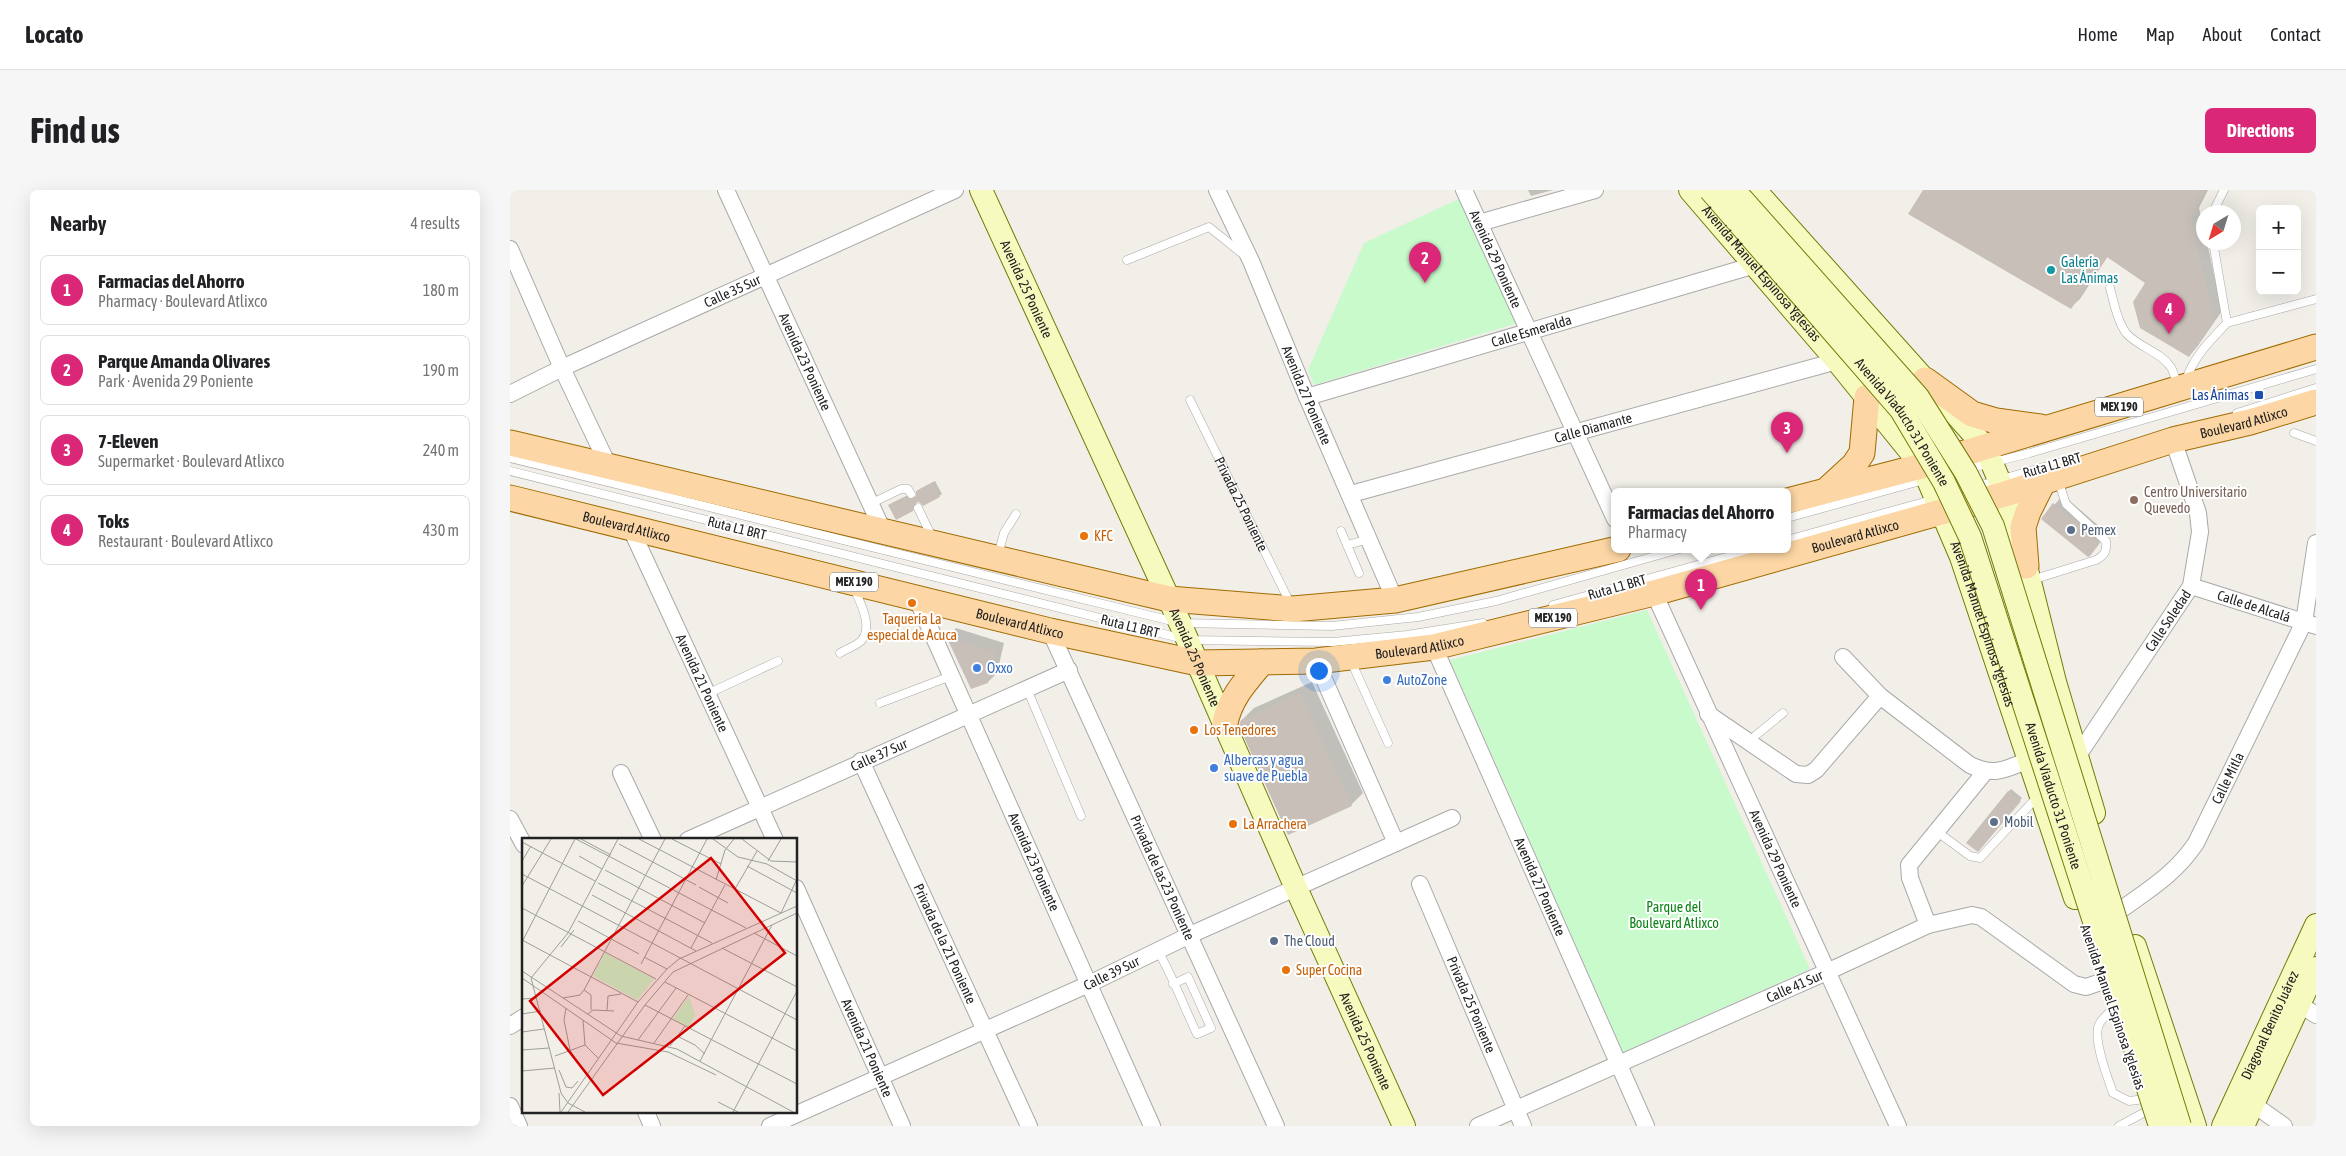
<!DOCTYPE html>
<meta charset="utf-8">
<style>
:root{--surface:#fff;--page:#f6f6f6;--text:#202124;--muted:#757577;--line:#e0e0e0;--accent:#db2777}
body{margin:0;font-family:"Asap Condensed",sans-serif;background:var(--page);color:var(--text)}
.controls{position:absolute;right:15px;top:15px;display:grid;overflow:hidden;border-radius:8px;box-shadow:0 5px 20px #0002}
.controls button{width:45px;height:45px;display:grid;place-items:center;padding:0;border:0;border-bottom:1px solid var(--line);background:var(--surface);color:var(--text);font:25px sans-serif}
.compass{position:absolute;left:1686px;top:15px;width:45px;height:45px;border-radius:50%;background:var(--surface);box-shadow:0 5px 20px #0002;rotate:218deg}
.you{position:absolute;left:808px;top:480px;width:18px;height:18px;margin:-12px;border:4px solid #fff;border-radius:50%;background:#1a73e8;box-shadow:0 0 0 8px #1a73e833}
.badge{display:grid;place-items:center;width:32px;height:32px;border-radius:50%;background:var(--accent);color:#fff;font-size:16px;font-weight:700}
.pin{position:absolute;translate:-50% -41px;filter:drop-shadow(0 1px 2px #0008)}
.pin::after{content:'';position:absolute;top:26px;width:18px;height:15px;background:inherit;clip-path:polygon(0 0,100% 0,50% 100%)}
.popup{position:absolute;left:1101px;top:298px;width:180px;height:65px;box-sizing:border-box;display:grid;place-content:center;border-radius:8px;background:var(--surface);filter:drop-shadow(0 1px 4px #0005);font-size:16px;white-space:nowrap;color:var(--muted)}
.popup b{font-size:19px;color:var(--text)}
.popup::after{content:'';position:absolute;left:50%;top:100%;margin-left:-10px;border:10px solid transparent;border-top-color:var(--surface)}
.list{margin:0;padding:0;list-style:none}
h2{display:flex;justify-content:space-between;align-items:center;height:65px;margin:0;padding:0 20px;font-size:21px}
h2 small{font-size:16px;font-weight:400;color:var(--muted)}
.list li{display:grid;grid-template-columns:32px 1fr auto;gap:15px;align-items:center;box-sizing:border-box;height:70px;margin:0 10px 10px;padding:0 10px;border:1px solid var(--line);border-radius:8px}
.list b{display:block;font-size:19px;white-space:nowrap}
.list p{margin:0;font-size:16px;white-space:nowrap;color:var(--muted)}
.list em{font-size:16px;font-style:normal;color:var(--muted)}
.map{position:relative;flex:none;width:1806px;height:936px;overflow:hidden;border-radius:8px}
header{display:flex;align-items:center;gap:30px;box-sizing:border-box;height:70px;padding:0 25px;background:var(--surface);border-bottom:1px solid var(--line)}
header strong{font-size:24px}
nav{display:flex;gap:28px;margin-inline-start:auto;font-size:18px}
.intro{display:flex;align-items:center;justify-content:space-between;box-sizing:border-box;height:120px;padding:0 30px}
h1{margin:0;font-size:35px}
.button{padding:12px 22px;border-radius:8px;background:var(--accent);color:#fff;font-size:18px;font-weight:700}
main{display:flex;gap:30px;padding:0 30px}
aside{flex:1;background:var(--surface);border-radius:8px;box-shadow:0 5px 20px #0002}
.map>svg:first-child{display:block}
</style>
<header>
<strong>Locato</strong>
<nav><a>Home</a><a>Map</a><a>About</a><a>Contact</a></nav>
</header>
<div class="intro"><h1>Find us</h1><a class="button">Directions</a></div>
<main>
<aside>
<h2>Nearby<small>4 results</small></h2>
<ul class="list">
<li><span class="badge">1</span><div><b>Farmacias del Ahorro</b><p>Pharmacy · Boulevard Atlixco</p></div><em>180 m</em></li>
<li><span class="badge">2</span><div><b>Parque Amanda Olivares</b><p>Park · Avenida 29 Poniente</p></div><em>190 m</em></li>
<li><span class="badge">3</span><div><b>7-Eleven</b><p>Supermarket · Boulevard Atlixco</p></div><em>240 m</em></li>
<li><span class="badge">4</span><div><b>Toks</b><p>Restaurant · Boulevard Atlixco</p></div><em>430 m</em></li>
</ul>
</aside>
<div class="map">
<svg width="1806" height="936" viewBox="0 0 1806 936">
<rect width="100%" height="100%" fill="#f2efe9"/>
<g fill="#c8facc">
<polygon points="953,7 1011,132 804,195 798,180 854,53"/>
<polygon points="1137,420 1300,779 1113,862 940,470"/>
</g>
<g fill="#0003">
<polygon points="1018,0 1043,0 1021,6"/>
<polygon points="1414,0 1698,0 1689,18 1694,39 1694,52 1697,52 1712,121 1687,157 1679,166 1636,93 1598,66 1570,109 1561,117"/>
<polygon points="425,291 432,304 429,306 407,312 402,320 382,313 399,305 407,307 410,299"/>
<polygon points="1553,305 1598,344 1586,356 1533,328"/>
<polygon points="446,438 494,453 487,483 478,492 438,447"/>
<polygon points="802,492 853,603 841,615 732,530 744,518"/>
<polygon points="1501,599 1512,608 1468,660 1498,602"/>
</g>
<g fill="#c7bfb8">
<polygon points="1413,0 1696,0 1681,27 1704,130 1679,167 1630,138 1623,112 1635,93 1597,67 1561,119 1398,24"/>
<polygon points="423,292 430,307 413,316 409,312 405,313 403,321 386,330 378,315 396,306 403,309 406,306 406,301"/>
<polygon points="1543,313 1590,353 1580,366 1578,367 1531,329"/>
<polygon points="436,446 486,462 478,493 461,499"/>
<polygon points="790,503 842,616 778,645 729,536 731,530"/>
<polygon points="1498,601 1511,611 1468,662 1456,653"/>
</g>
<g fill="none" stroke-linecap="round" stroke-linejoin="round">
<g stroke="#a9a9a9" stroke-width="9">
<g id="lane">
<polyline points="1703,22 1714,0"/>
<polyline points="617,70 699,37 734,65"/>
<path d="M1600 98C1604 113 1607 130 1616 143 1628 157 1649 161 1660 176 1664 181 1665 189 1667 194"/>
<polyline points="1717,133 1806,109"/>
<path d="M1676 190C1684 166 1700 151 1717 133L1703 52"/>
<path id="s1" d="M680 210 781 415"/>
<polyline points="1727,223 1806,198"/>
<polyline points="1784,243 1806,251"/>
<polyline points="0,268 670,433 822,436 908,427 986,411 1170,359"/>
<polyline points="1457,279 1520,263 1806,179"/>
<polyline points="0,281 678,450 823,452 897,445 973,433"/>
<polyline points="1464,297 1566,268"/>
<polyline points="360,314 391,299 398,299 401,304"/>
<polyline points="408,318 422,347"/>
<polyline points="1277,328 1414,290"/>
<polyline points="831,341 837,355"/>
<polyline points="1277,350 1425,309"/>
<polyline points="488,365 494,343 506,324"/>
<polyline points="849,383 837,355 859,349"/>
<path d="M1522 390 1586 370C1595 365 1597 361 1596 351L1556 314 1548 290"/>
<polyline points="1043,415 1245,359"/>
<path d="M330 463C336 459 346 456 351 451 364 438 350 412 344 398"/>
<polyline points="841,471 878,553"/>
<polyline points="517,499 571,626"/>
<polyline points="197,504 268,471"/>
<polyline points="370,513 441,486"/>
<polyline points="1239,551 1273,523"/>
<polyline points="1426,641 1460,666 1470,668 1528,606"/>
<path d="M648 761C663 787 674 817 687 844L701 838 678 787 663 794"/>
<path d="M1604 818C1599 823 1593 827 1590 833 1581 845 1598 889 1603 903L1619 911 1635 909"/>
<polyline points="1609,936 1639,920"/>
</g>
</g>
<g stroke="#a9a9a9" stroke-width="18">
<g id="street">
<path id="s2" d="M216 0 374 343"/>
<path id="s3" d="M707 0 741 71 797 207 885 410"/>
<path id="s4" d="M954 0 1105 329"/>
<polyline points="969,33 1085,0"/>
<polyline points="0,59 52,178 99,277"/>
<path id="s5" d="M0 204 52 178 445 0"/>
<path id="s6" d="M797 207 1245 75"/>
<path id="s7" d="M841 304 1327 171"/>
<path id="s8" d="M120 337 265 650"/>
<path id="s9" d="M1681 396 1806 436"/>
<path id="s10" d="M1144 403 1388 936"/>
<path id="s11" d="M406 407 642 936"/>
<path id="s12" d="M540 441 766 936"/>
<path id="s13" d="M924 457 1136 936"/>
<path d="M1333 467 1370 506 1460 575C1486 587 1494 579 1519 570"/>
<polyline points="806,471 886,653"/>
<polyline points="1198,524 1286,584 1298,585 1306,580 1370,506"/>
<path id="s14" d="M1567 567 1681 396 1690 342 1688 323 1663 250"/>
<path id="s15" d="M351 571 519 936"/>
<polyline points="111,583 143,650"/>
<polyline points="0,629 14,655"/>
<path id="s16" d="M178 650 559 480"/>
<path id="s17" d="M910 694 1013 936"/>
<path id="s18" d="M286 698 392 936"/>
<path id="s19" d="M1612 719C1641 698 1666 683 1686 653L1794 432 1806 353"/>
<polyline points="1418,735 1400,688 1399,675 1475,582"/>
<polyline points="1789,814 1806,825"/>
<polyline points="0,836 14,827"/>
<polyline points="1743,914 1774,936"/>
<polyline points="0,916 9,936"/>
<polyline points="136,922 142,936"/>
<path id="s20" d="M260 936 579 794 680 745 942 628"/>
<path id="s21" d="M968 936 1319 781 1418 735 1462 725 1471 727 1564 794 1576 797 1594 791"/>
</g>
</g>
<g stroke="#707d05" stroke-width="24">
<g id="secondary">
<path id="s22" d="M471 0 670 433 786 698 894 936"/>
<path id="s23" d="M1180 0 1327 171 1412 276 1451 367 1565 708"/>
<polyline points="1245,0 1475,257 1495,304 1516,376 1545,492 1584,623"/>
<polyline points="1625,756 1685,936"/>
<path id="s24" d="M1713 936 1806 735"/>
<polyline points="1733,936 1806,778"/>
</g>
</g>
<g stroke="#a06b00" stroke-width="27">
<g id="primary">
<polyline points="1415,190 1462,224 1486,231 1530,237"/>
<polyline points="0,253 659,409 783,419 885,410 1108,359"/>
<polyline points="1319,298 1344,275 1352,263 1357,207"/>
<path id="s25" d="M0 308 540 441 688 473 806 471 924 457 1144 403 1495 304 1663 250 1740 232 1806 212"/>
<polyline points="1277,311 1412,276 1806,157"/>
<polyline points="1516,376 1513,337 1518,322 1533,292"/>
<path d="M715 533C720 508 736 491 752 472"/>
</g>
</g>
<use href="#lane" stroke="#fff" stroke-width="8"/>
<use href="#street" stroke="#fff" stroke-width="16"/>
<use href="#secondary" stroke="#f7fabf" stroke-width="22"/>
<use href="#primary" stroke="#fcd6a4" stroke-width="25"/>
<g stroke="#707d05" stroke-width="24" stroke-linecap="butt">
<g id="secondary-bridge">
<path id="s26" d="M1200 0 1391 220 1434 292 1460 347 1650 936"/>
<polyline points="1224,0 1408,207 1456,283 1483,336 1670,936"/>
</g>
</g>
<use href="#secondary-bridge" stroke="#f7fabf" stroke-width="22"/>
</g>
<circle fill="#0f9aa8" stroke="#fff" stroke-width="2" cx="1541" cy="80" r="5"/>
<rect fill="#1a4fb4" stroke="#fff" stroke-width="2" x="1744" y="200" width="10" height="10" rx="2.5"/>
<circle fill="#8d6e63" stroke="#fff" stroke-width="2" cx="1624" cy="310" r="5"/>
<g fill="#5c6f8a" stroke="#fff" stroke-width="2">
<circle cx="1561" cy="340" r="5"/>
<circle cx="1484" cy="632" r="5"/>
<circle cx="764" cy="751" r="5"/>
</g>
<g fill="#e8710a" stroke="#fff" stroke-width="2">
<circle cx="574" cy="346" r="5"/>
<circle cx="402" cy="413" r="5"/>
<circle cx="684" cy="540" r="5"/>
<circle cx="723" cy="634" r="5"/>
<circle cx="776" cy="780" r="5"/>
</g>
<g fill="#3f7fe0" stroke="#fff" stroke-width="2">
<circle cx="467" cy="478" r="5"/>
<circle cx="877" cy="490" r="5"/>
<circle cx="704" cy="578" r="5"/>
</g>
<g text-anchor="middle" stroke-width="4" stroke-linejoin="round" paint-order="stroke">
<g fill="#fff" stroke="#646464" stroke-width="1">
<rect x="1585" y="207.5" width="48" height="19" rx="4"/>
<rect x="320" y="382.5" width="48" height="19" rx="4"/>
<rect x="1019" y="418.5" width="48" height="19" rx="4"/>
</g>
<g font-size="12" font-weight="bold" fill="#222">
<text x="1609" y="221">MEX 190</text>
<text x="344" y="396">MEX 190</text>
<text x="1043" y="432">MEX 190</text>
</g>
<g font-size="14" fill="#222" stroke="#fff">
<text dy="5" stroke="none"><textPath href="#s4" startOffset="76">Avenida 29 Poniente</textPath></text>
<text dy="5" stroke="none"><textPath href="#s23" startOffset="110">Avenida Manuel Espinosa Yglesias</textPath></text>
<text dy="5" stroke="none"><textPath href="#s22" startOffset="109">Avenida 25 Poniente</textPath></text>
<text dy="5" stroke="none"><textPath href="#s5" startOffset="245">Calle 35 Sur</textPath></text>
<text dy="5" stroke="none"><textPath href="#s6" startOffset="234">Calle Esmeralda</textPath></text>
<text dy="5" stroke="none"><textPath href="#s2" startOffset="189">Avenida 23 Poniente</textPath></text>
<text dy="5" stroke="none"><textPath href="#s3" startOffset="224">Avenida 27 Poniente</textPath></text>
<text dy="5" stroke="none"><textPath href="#s25" startOffset="1785">Boulevard Atlixco</textPath></text>
<text dy="5" stroke="none"><textPath href="#s26" startOffset="302">Avenida Viaducto 31 Poniente</textPath></text>
<text dy="5" stroke="none"><textPath href="#s7" startOffset="251">Calle Diamante</textPath></text>
<text transform="translate(1542 275) rotate(-16)" y="5">Ruta L1 BRT</text>
<text dy="5" stroke="none"><textPath href="#s1" startOffset="116">Privada 25 Poniente</textPath></text>
<text dy="5" stroke="none"><textPath href="#s25" startOffset="120">Boulevard Atlixco</textPath></text>
<text transform="translate(227 338) rotate(14)" y="5">Ruta L1 BRT</text>
<text dy="5" stroke="none"><textPath href="#s25" startOffset="1380">Boulevard Atlixco</textPath></text>
<text transform="translate(1107 397) rotate(-16)" y="5">Ruta L1 BRT</text>
<text dy="5" stroke="none"><textPath href="#s9" startOffset="66">Calle de Alcalá</textPath></text>
<text dy="5" stroke="none"><textPath href="#s14" startOffset="164">Calle Soledad</textPath></text>
<text dy="5" stroke="none"><textPath href="#s25" startOffset="525">Boulevard Atlixco</textPath></text>
<text dy="5" stroke="none"><textPath href="#s23" startOffset="530">Avenida Manuel Espinosa Yglesias</textPath></text>
<text transform="translate(620 436) rotate(14)" y="5">Ruta L1 BRT</text>
<text dy="5" stroke="none"><textPath href="#s25" startOffset="930">Boulevard Atlixco</textPath></text>
<text dy="5" stroke="none"><textPath href="#s22" startOffset="514">Avenida 25 Poniente</textPath></text>
<text dy="5" stroke="none"><textPath href="#s8" startOffset="172">Avenida 21 Poniente</textPath></text>
<text dy="5" stroke="none"><textPath href="#s16" startOffset="209">Calle 37 Sur</textPath></text>
<text dy="5" stroke="none"><textPath href="#s19" startOffset="172">Calle Mitla</textPath></text>
<text dy="5" stroke="none"><textPath href="#s26" startOffset="708">Avenida Viaducto 31 Poniente</textPath></text>
<text dy="5" stroke="none"><textPath href="#s10" startOffset="292">Avenida 29 Poniente</textPath></text>
<text dy="5" stroke="none"><textPath href="#s11" startOffset="290">Avenida 23 Poniente</textPath></text>
<text dy="5" stroke="none"><textPath href="#s12" startOffset="271">Privada de las 23 Poniente</textPath></text>
<text dy="5" stroke="none"><textPath href="#s13" startOffset="262">Avenida 27 Poniente</textPath></text>
<text dy="5" stroke="none"><textPath href="#s15" startOffset="201">Privada de la 21 Poniente</textPath></text>
<text dy="5" stroke="none"><textPath href="#s20" startOffset="374">Calle 39 Sur</textPath></text>
<text dy="5" stroke="none"><textPath href="#s21" startOffset="346">Calle 41 Sur</textPath></text>
<text dy="5" stroke="none"><textPath href="#s17" startOffset="131">Privada 25 Poniente</textPath></text>
<text transform="translate(1603 817) rotate(71)" y="5">Avenida Manuel Espinosa Yglesias</text>
<text dy="5" stroke="none"><textPath href="#s24" startOffset="111">Diagonal Benito Juárez</textPath></text>
<text dy="5" stroke="none"><textPath href="#s22" startOffset="934">Avenida 25 Poniente</textPath></text>
<text dy="5" stroke="none"><textPath href="#s18" startOffset="175">Avenida 21 Poniente</textPath></text>
</g>
<g font-size="14" fill="#0d838f" stroke="#fff" text-anchor="start">
<text x="1551" y="77">Galería<tspan x="1551" dy="16">Las Ánimas</tspan></text>
</g>
<g font-size="14" fill="#164399" stroke="#fff" text-anchor="end">
<text x="1739" y="210">Las Ánimas</text>
</g>
<g font-size="14" fill="#785e54" stroke="#fff" text-anchor="start">
<text x="1634" y="307">Centro Universitario<tspan x="1634" dy="16">Quevedo</tspan></text>
</g>
<g font-size="14" fill="#4e5e75" stroke="#fff" text-anchor="start">
<text x="1571" y="345">Pemex</text>
<text x="1494" y="637">Mobil</text>
<text x="774" y="756">The Cloud</text>
</g>
<g font-size="14" fill="#c56008" stroke="#fff" text-anchor="start">
<text x="584" y="351">KFC</text>
<text x="402" y="434" text-anchor="middle">Taquería La<tspan x="402" dy="16">especial de Acuca</tspan></text>
<text x="694" y="545">Los Tenedores</text>
<text x="733" y="639">La Arrachera</text>
<text x="786" y="785">Super Cocina</text>
</g>
<g font-size="14" fill="#366cbe" stroke="#fff" text-anchor="start">
<text x="477" y="483">Oxxo</text>
<text x="887" y="495">AutoZone</text>
<text x="714" y="575">Albercas y agua<tspan x="714" dy="16">suave de Puebla</tspan></text>
</g>
<g font-size="14" fill="#0c8416" stroke="#fff">
<text x="1164" y="722">Parque del<tspan x="1164" dy="16">Boulevard Atlixco</tspan></text>
</g>
</g>
<g transform="translate(12 648)">
<rect width="275" height="275" fill="#f2efe9"/>
<path d="M83 115 132 141 115 162 71 138ZM167 158 173 177 167 189 151 181Z" fill="#c8facc"/>
<path fill="none" stroke="#9f9d99" stroke-width="1" d="M54 1 224 90M59 1 89 17M117 1 259 75 274 43M150 1 199 26M191 1 216 19 245 26 275 43M220 1 249 23 275 24M0 4 73 43M97 6 174 47M57 18 80 31M0 23 9 8M246 23 259 1M225 28 275 55M83 32 183 85M0 36 275 182M194 42 203 12 212 1M76 45 190 105M0 48 29 1M177 49 206 65M213 51 235 13M70 57 174 113M0 70 134 141M56 83 117 116M232 95 275 118M0 102 116 164M0 104 53 1M39 109 52 92M169 110 203 47M200 110 275 149M122 119 145 131M119 126 185 1M0 133 99 198 155 211 271 274M0 140 94 205 146 214 194 237M143 144 275 213M62 152 69 157V172M41 160 58 157 62 152 143 1M0 161 15 160M123 167 275 246M44 170 42 182 48 212 57 227M85 172 86 158 99 156M0 176 19 173M66 176 71 172 92 173M61 182 63 207 76 220M0 194 22 191M155 198 173 207 183 216M116 202 154 150M132 205 166 157M148 208 163 188M0 212 27 210M33 218 63 207M178 223 250 87M37 232 44 249 50 250 56 243M0 233 33 230M37 255 38 274M196 264 216 274M39 274 116 164 145 131 157 121 275 68M46 274 123 167 151 134 275 75M63 274 46 265 39 255 9 140 46 95 96 1M211 274 275 153"/>
<path fill="#d40000" fill-opacity="0.15" stroke="#d40000" stroke-width="2.5" d="M189 20 263 115 81 257 8 163Z"/>
<rect width="275" height="275" fill="none" stroke="#222" stroke-width="2.5"/>
</g>
</svg>
<div class="controls">
<button>+</button>
<button>−</button>
</div>
<svg class="compass" viewBox="-18 -18 36 36"><path d="M0-13l5 13h-10z" fill="#e53935"/><path d="M0 13l5-13h-10z" fill="#757577"/></svg>
<div class="you"></div>
<div class="pin badge" style="left:1191px;top:420px">1</div>
<div class="popup"><b>Farmacias del Ahorro</b>Pharmacy</div>
<div class="pin badge" style="left:915px;top:93px">2</div>
<div class="pin badge" style="left:1277px;top:263px">3</div>
<div class="pin badge" style="left:1659px;top:144px">4</div>
</div>
</main>
